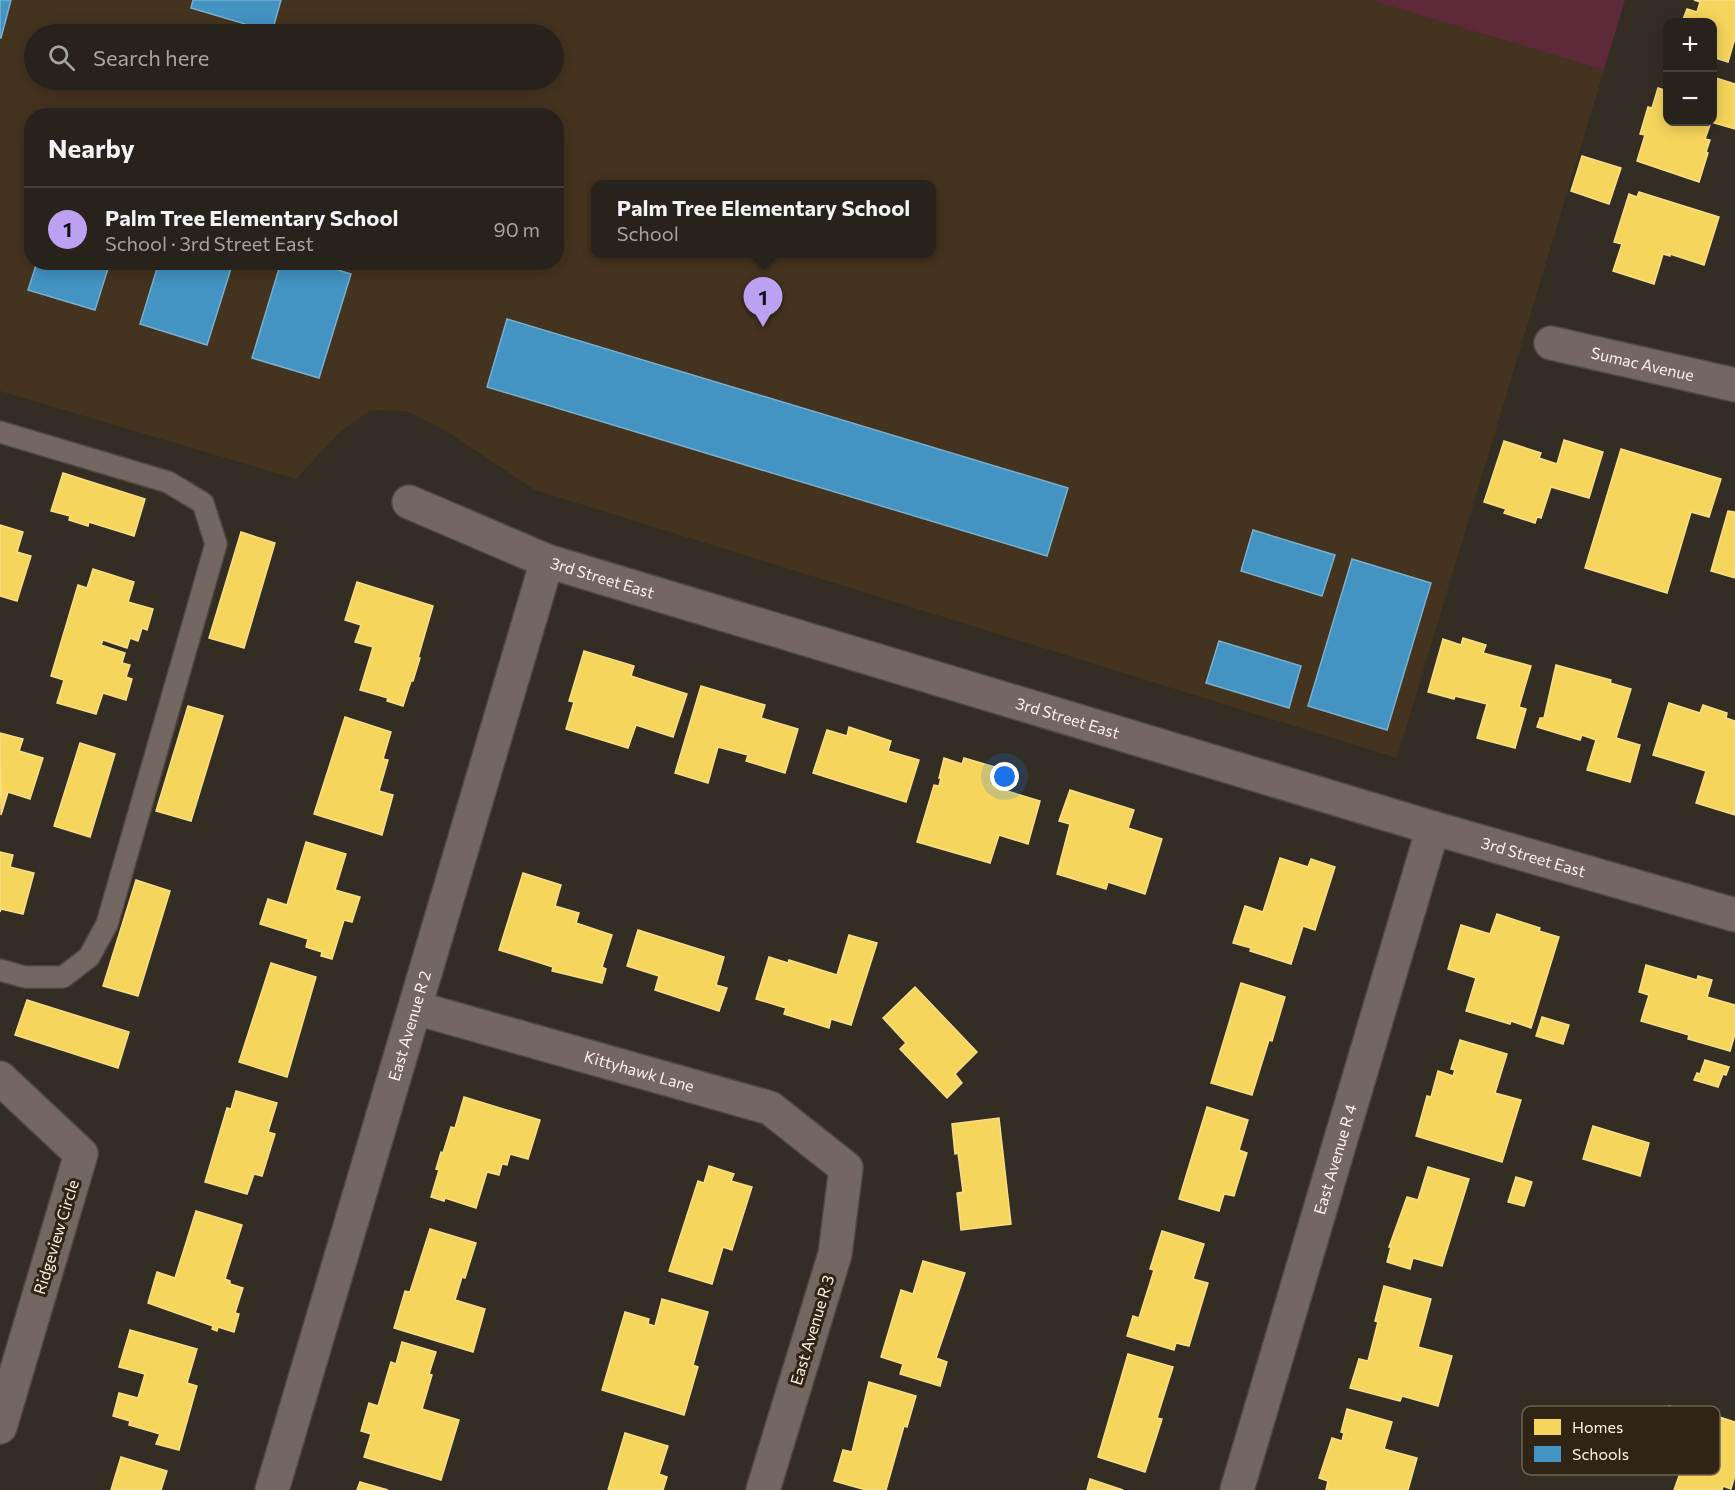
<!DOCTYPE html>
<meta charset="utf-8">
<style>
:root{--surface:#27221b;--page:#332f28;--text:#f1f3f6;--muted:#a4a4a3;--line:#433f3a;--accent:#bca0f2}
body{margin:0;font-family:Commissioner,sans-serif;background:var(--page);color:var(--text)}
.controls{position:absolute;right:18px;top:18px;display:grid;overflow:hidden;border-radius:12px;box-shadow:0 3px 15px #0003}
.controls button{width:54px;height:54px;display:grid;place-items:center;padding:0;border:0;border-bottom:2px solid var(--line);background:var(--surface);color:var(--text);font:30px sans-serif}
.you{position:absolute;left:1005px;top:777px;width:21px;height:21px;margin:-15px;border:4px solid #fff;border-radius:50%;background:#1a73e8;box-shadow:0 0 0 9px #1a73e833}
.badge{display:grid;place-items:center;width:39px;height:39px;border-radius:50%;background:var(--accent);color:#111;font-size:20px;font-weight:700}
.pin{position:absolute;translate:-50% -50px;filter:drop-shadow(0 2px 3px #0008)}
.pin::after{content:'';position:absolute;top:32px;width:21px;height:18px;background:inherit;clip-path:polygon(0 0,100% 0,50% 100%)}
.popup{position:absolute;left:591px;top:180px;width:345px;height:78px;box-sizing:border-box;display:grid;place-content:center;border-radius:12px;background:var(--surface);filter:drop-shadow(0 2px 4px #0005);font-size:20px;white-space:nowrap;color:var(--muted)}
.popup b{font-size:22px;color:var(--text)}
.popup::after{content:'';position:absolute;left:50%;top:100%;margin-left:-12px;border:12px solid transparent;border-top-color:var(--surface)}
.list{margin:0;padding:0;list-style:none}
h2{display:flex;justify-content:space-between;align-items:center;height:78px;margin:0;padding:0 24px;font-size:26px}
h2 small{font-size:20px;font-weight:400;color:var(--muted)}
.list li{display:grid;grid-template-columns:39px 1fr auto;gap:18px;align-items:center;box-sizing:border-box;height:84px;padding:0 24px;border-top:2px solid var(--line)}
.list b{display:block;font-size:22px;white-space:nowrap}
.list p{margin:0;font-size:20px;white-space:nowrap;color:var(--muted)}
.list em{font-size:20px;font-style:normal;color:var(--muted)}
.icon{flex:none;width:33px;height:33px;fill:none;stroke:currentColor;stroke-width:2;stroke-linecap:round;stroke-linejoin:round}
.map{position:relative;flex:none;width:1735px;height:1490px;overflow:hidden}
.search{position:absolute;background:var(--surface);box-shadow:0 3px 15px #0003;left:24px;top:24px;width:540px;height:66px;display:flex;align-items:center;gap:15px;box-sizing:border-box;padding:0 21px;border-radius:33px;color:var(--muted);font-size:22px}
.panel{position:absolute;background:var(--surface);box-shadow:0 3px 15px #0003;left:24px;top:108px;width:540px;height:162px;border-radius:24px}
.map>svg:first-child{display:block}
</style>
<div class="map">
<svg width="1735" height="1490" viewBox="0 0 1735 1490">
<rect width="100%" height="100%" fill="#342d24"/>
<path fill="#44331f" fill-rule="evenodd" d="M0 0H1370L1604 70 1397 758 535 490 446 431 407 411 371 410 340 432 296 479 0 391ZM34 34H554V80H34ZM32 116H556V262H32ZM595 184H931V254H595Z"/>
<polygon fill="#5e2a3a" points="1370,0 1625,0 1604,70"/>
<g fill="#f6d55c" stroke="#f8de86" stroke-width="1.5">
<polygon points="1694,0 1735,0 1735,38 1728,62 1712,57 1712,22 1682,22 1687,9 1697,12 1700,2"/>
<polygon points="1716,78 1735,84 1735,129 1711,122 1705,139 1710,140 1706,152 1708,153 1699,182 1637,161 1645,135 1640,134 1648,107 1652,108 1658,88 1668,91 1668,122 1712,122 1712,91"/>
<polygon points="1582,156 1621,168 1609,204 1571,191"/>
<polygon points="1639,192 1719,217 1704,265 1670,254 1670,256 1663,254 1654,284 1613,271 1622,244 1614,242 1629,194 1637,197"/>
<polygon points="1564,440 1603,452 1589,498 1551,487 1541,518 1537,517 1535,523 1504,513 1506,509 1484,502 1504,441 1541,453 1539,458 1557,464"/>
<polygon points="1621,449 1721,479 1709,517 1691,512 1667,593 1585,568"/>
<polygon points="63,473 145,499 134,536 89,522 88,526 69,520 70,516 51,511"/>
<polygon points="1728,511 1735,512 1735,578 1711,571"/>
<polygon points="0,525 23,532 17,552 31,556 17,601 0,596"/>
<polygon points="241,532 275,543 244,648 209,638"/>
<polygon points="93,569 134,582 128,602 153,609 147,630 142,628 138,641 130,638 127,648 103,640 101,645 125,653 122,663 130,665 126,677 132,679 126,700 103,693 96,714 57,703 64,680 51,676 78,585 87,588"/>
<polygon points="357,582 433,606 418,658 420,658 413,681 411,681 403,706 387,701 388,698 360,690 373,647 355,642 361,625 345,620"/>
<polygon points="1463,638 1486,645 1483,653 1531,666 1519,707 1526,709 1515,748 1477,738 1487,704 1455,696 1454,699 1428,692 1443,639 1461,645"/>
<polygon points="584,651 634,666 631,676 687,694 673,737 636,725 628,748 566,729 574,702 569,701"/>
<polygon points="1556,665 1611,680 1610,683 1631,689 1616,738 1640,745 1630,782 1587,770 1596,740 1582,735 1580,740 1537,727 1540,718 1544,718"/>
<polygon points="701,686 765,705 761,718 798,729 785,773 746,761 748,755 718,747 708,783 675,773"/>
<polygon points="1669,703 1700,713 1703,705 1727,713 1726,718 1735,721 1735,815 1696,803 1706,771 1653,755"/>
<polygon points="188,706 223,716 191,821 156,811"/>
<polygon points="345,717 391,732 383,759 388,760 379,791 393,795 382,835 314,814"/>
<polygon points="849,727 891,741 888,751 919,760 906,802 813,773 827,730 847,736"/>
<polygon points="0,733 23,739 19,751 43,758 30,799 8,792 1,815"/>
<polygon points="80,743 115,754 90,837 54,826"/>
<polygon points="944,758 962,764 964,758 1012,772 1007,791 1040,801 1028,844 999,835 990,863 917,842 934,785 939,786 941,778 939,778"/>
<polygon points="1070,790 1134,810 1128,828 1162,839 1145,894 1108,882 1106,889 1057,874 1070,824 1059,821"/>
<polygon points="306,842 346,854 335,890 360,897 352,922 344,920 332,959 321,956 322,952 306,947 308,939 260,924 268,899 287,905"/>
<polygon points="0,852 13,855 10,867 34,873 23,914 1,909 0,912"/>
<polygon points="1280,858 1308,867 1311,859 1335,867 1315,930 1303,926 1291,964 1250,951 1251,948 1233,943 1245,906 1263,912"/>
<polygon points="523,873 561,885 555,906 579,913 576,923 612,935 602,967 606,969 602,983 552,971 553,967 499,950"/>
<polygon points="136,880 170,891 138,996 103,986"/>
<polygon points="1497,914 1540,928 1539,931 1559,937 1531,1028 1511,1021 1510,1024 1466,1011 1476,978 1448,969 1461,925 1490,934"/>
<polygon points="638,930 724,957 716,985 727,988 719,1011 655,990 659,976 627,966"/>
<polygon points="849,935 877,943 851,1025 831,1019 829,1028 784,1014 786,1008 756,999 769,957 788,963 789,960 837,975"/>
<polygon points="271,963 316,977 287,1077 239,1062"/>
<polygon points="1646,965 1697,980 1698,976 1712,980 1707,997 1735,1005 1735,1034 1730,1051 1688,1039 1689,1035 1641,1021 1649,995 1639,992"/>
<polygon points="1241,983 1285,997 1272,1041 1269,1040 1252,1095 1211,1083"/>
<polygon points="915,987 977,1052 955,1074 962,1083 947,1098 900,1049 906,1043 883,1018"/>
<polygon points="27,1000 129,1032 118,1068 15,1035"/>
<polygon points="1542,1017 1569,1025 1563,1044 1536,1036"/>
<polygon points="1460,1040 1507,1054 1495,1093 1521,1100 1502,1162 1416,1136 1427,1096 1431,1097 1438,1071 1453,1076 1455,1070 1451,1069"/>
<polygon points="1705,1060 1729,1067 1726,1075 1723,1074 1718,1087 1694,1080 1697,1073 1700,1074"/>
<polygon points="236,1091 277,1103 268,1132 275,1134 262,1176 254,1174 247,1194 205,1182 227,1108 231,1109"/>
<polygon points="464,1097 540,1120 528,1159 510,1154 507,1165 502,1164 499,1175 487,1172 476,1208 445,1198 444,1201 431,1197 439,1170 436,1169 441,1152 443,1153 451,1127 455,1128"/>
<polygon points="1207,1107 1248,1120 1239,1150 1247,1153 1234,1196 1224,1194 1219,1211 1179,1199"/>
<polygon points="999,1118 1011,1224 961,1230 957,1193 963,1192 958,1153 955,1154 952,1124"/>
<polygon points="1593,1126 1649,1143 1640,1176 1583,1159"/>
<polygon points="709,1166 734,1174 731,1181 752,1187 732,1250 723,1247 712,1284 669,1271 698,1181 704,1183"/>
<polygon points="1428,1167 1469,1179 1442,1266 1413,1258 1410,1269 1387,1262 1391,1247 1389,1247 1407,1197 1418,1200"/>
<polygon points="1516,1177 1532,1182 1524,1206 1508,1202"/>
<polygon points="196,1211 242,1225 225,1279 230,1281 230,1284 243,1288 235,1313 239,1314 234,1332 218,1327 217,1331 212,1329 213,1326 148,1303 157,1272 175,1278"/>
<polygon points="430,1229 476,1243 465,1278 462,1277 455,1300 485,1309 473,1352 394,1328 405,1291 410,1292"/>
<polygon points="1162,1231 1204,1244 1193,1279 1208,1283 1189,1346 1176,1343 1174,1350 1127,1336 1133,1316 1139,1318 1154,1270 1150,1269"/>
<polygon points="923,1261 965,1273 936,1358 947,1362 940,1386 900,1374 903,1364 881,1357 901,1290 913,1294"/>
<polygon points="1384,1286 1431,1299 1418,1347 1452,1356 1438,1406 1402,1396 1400,1401 1350,1388 1359,1359 1368,1361 1378,1322 1375,1321"/>
<polygon points="662,1299 708,1312 693,1365 698,1367 684,1415 602,1390 625,1312 649,1319 648,1324 655,1326"/>
<polygon points="130,1330 197,1349 187,1383 197,1386 179,1450 156,1444 160,1434 129,1425 130,1421 113,1416 119,1393 138,1398 145,1374 119,1367"/>
<polygon points="402,1342 436,1352 429,1374 432,1375 422,1409 459,1420 441,1480 364,1457 371,1434 361,1431 369,1403 378,1406 391,1362 396,1364"/>
<polygon points="1128,1354 1173,1367 1157,1418 1162,1419 1145,1472 1098,1457"/>
<polygon points="869,1382 916,1396 907,1427 904,1426 886,1490 866,1490 834,1481 843,1450 852,1452"/>
<polygon points="1669,1406 1699,1415 1701,1411 1735,1422 1735,1475 1731,1489 1723,1486 1722,1490 1674,1490 1688,1451 1658,1441"/>
<polygon points="1347,1409 1392,1422 1384,1449 1417,1458 1408,1490 1326,1490 1328,1481 1319,1478 1332,1438 1342,1441 1344,1433 1341,1432"/>
<polygon points="625,1433 668,1446 659,1474 667,1477 663,1490 608,1490"/>
<polygon points="121,1457 167,1471 161,1490 111,1490"/>
<polygon points="1090,1479 1123,1490 1087,1490"/>
<polygon points="360,1482 388,1490 357,1490"/>
</g>
<g fill="#4393c3" stroke="#7ab0ce" stroke-width="1.5">
<polygon points="0,0 11,0 1,38 0,38"/>
<polygon points="193,0 281,0 272,32 191,8"/>
<polygon points="37,262 110,262 95,310 28,290"/>
<polygon points="159,262 233,262 207,345 140,324"/>
<polygon points="281,262 312,262 351,274 319,378 252,358"/>
<polygon points="507,319 1068,488 1047,556 487,387"/>
<polygon points="1253,530 1335,555 1322,596 1241,571"/>
<polygon points="1352,559 1431,583 1387,730 1308,706"/>
<polygon points="1219,641 1301,666 1289,708 1206,683"/>
</g>
<g fill="none" stroke-linecap="round" stroke-linejoin="round">
<g stroke="#4e4941" stroke-width="24">
<polyline id="lane" points="0,432 168,482 203,503 216,544 107,924 89,957 63,977 25,977 0,970"/>
</g>
<g stroke="#4e4941" stroke-width="36">
<g id="street">
<path id="s1" d="M1551 343 1735 385"/>
<path id="s2" d="M409 502 547 561 1433 828 1735 915"/>
<path id="s3" d="M416 1008 770 1108 846 1168 835 1254 763 1490"/>
<polyline points="0,1078 81,1154 0,1427"/>
<path id="s4" d="M272 1490 547 561"/>
<path id="s5" d="M1237 1490 1433 828"/>
</g>
</g>
<use href="#lane" stroke="#746761" stroke-width="21"/>
<use href="#street" stroke="#746761" stroke-width="33"/>
</g>
<g text-anchor="middle" stroke-width="6" stroke-linejoin="round" paint-order="stroke">
<g font-size="16" fill="#fbf2e8" stroke="#302414">
<text dy="6" stroke="none"><textPath href="#s1" startOffset="94">Sumac Avenue</textPath></text>
<text dy="6" stroke="none"><textPath href="#s2" startOffset="208">3rd Street East</textPath></text>
<text dy="6" stroke="none"><textPath href="#s2" startOffset="694">3rd Street East</textPath></text>
<text dy="6" stroke="none"><textPath href="#s2" startOffset="1180">3rd Street East</textPath></text>
<text dy="6" stroke="none"><textPath href="#s4" startOffset="484">East Avenue R 2</textPath></text>
<text dy="6" stroke="none"><textPath href="#s3" startOffset="232">Kittyhawk Lane</textPath></text>
<text dy="6" stroke="none"><textPath href="#s5" startOffset="345">East Avenue R 4</textPath></text>
<text transform="translate(56 1237) rotate(-73)" y="6">Ridgeview Circle</text>
<text transform="translate(812 1330) rotate(-73)" y="6">East Avenue R 3</text>
</g>
</g>
<rect x="1522" y="1406" width="198" height="69" rx="9" fill="#302414" stroke="#6d6254" stroke-width="1.5"/>
<rect x="1534" y="1419" width="27" height="16" fill="#f6d55c"/>
<rect x="1534" y="1446" width="27" height="16" fill="#4393c3"/>
<g font-size="16" fill="#fbf2e8">
<text x="1572" y="1433">Homes</text>
<text x="1572" y="1460">Schools</text>
</g>
</svg>
<div class="controls">
<button>+</button>
<button>−</button>
</div>
<div class="you"></div>
<div class="pin badge" style="left:763px;top:327px">1</div>
<div class="popup"><b>Palm Tree Elementary School</b>School</div>
<div class="search"><svg class="icon" aria-label="search" viewBox="0 0 24 24"><circle cx="10" cy="10" r="6"/><path d="M15 15l6 6"/></svg>Search here</div>
<section class="panel">
<h2>Nearby<small></small></h2>
<ul class="list">
<li><span class="badge">1</span><div><b>Palm Tree Elementary School</b><p>School · 3rd Street East</p></div><em>90 m</em></li>
</ul>
</section>
</div>
